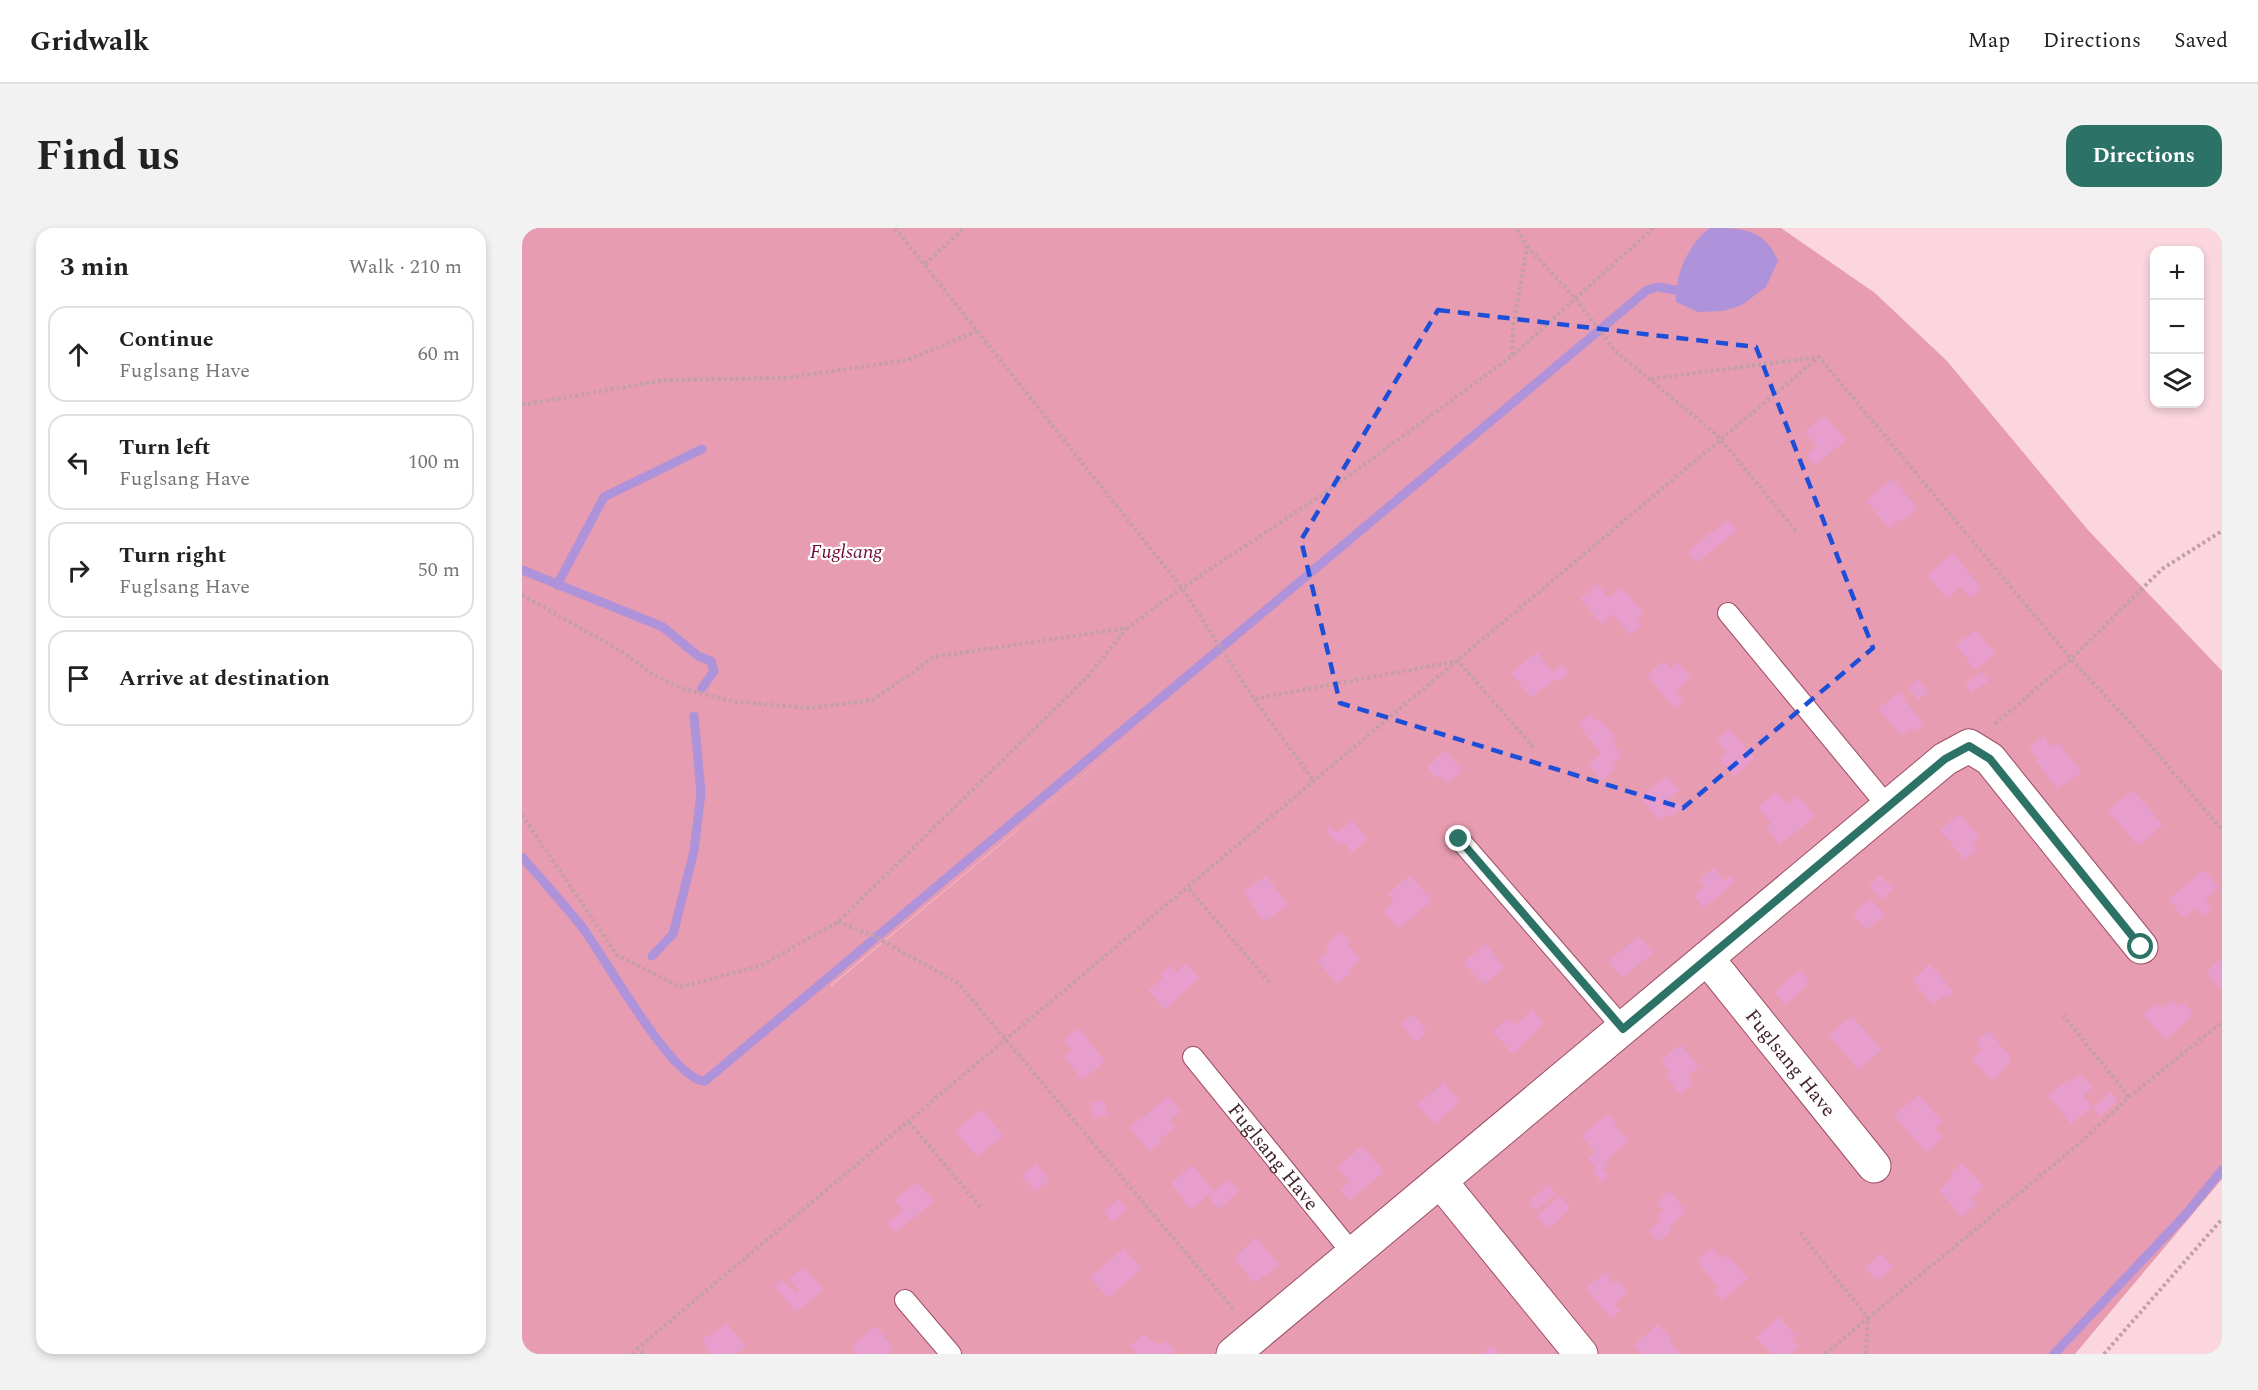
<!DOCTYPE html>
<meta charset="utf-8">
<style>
:root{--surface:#fff;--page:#f2f2f2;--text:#222;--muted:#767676;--line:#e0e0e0;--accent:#2c7267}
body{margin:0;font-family:Spectral,serif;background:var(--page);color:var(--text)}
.controls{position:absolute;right:18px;top:18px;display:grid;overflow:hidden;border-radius:12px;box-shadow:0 3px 9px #0003}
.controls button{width:54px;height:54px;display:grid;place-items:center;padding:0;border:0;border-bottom:2px solid var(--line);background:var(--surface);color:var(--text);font:30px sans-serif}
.stop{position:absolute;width:18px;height:18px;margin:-14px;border:4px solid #2c7267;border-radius:50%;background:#fff}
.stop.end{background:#2c7267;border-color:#fff;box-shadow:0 2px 6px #0008}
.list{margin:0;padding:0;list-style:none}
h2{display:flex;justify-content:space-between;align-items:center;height:78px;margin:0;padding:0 24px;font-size:26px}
h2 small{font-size:20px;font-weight:400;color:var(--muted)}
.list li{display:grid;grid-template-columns:39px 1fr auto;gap:18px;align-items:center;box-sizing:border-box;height:96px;margin:0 12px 12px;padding:0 12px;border:2px solid var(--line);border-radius:18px}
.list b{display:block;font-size:22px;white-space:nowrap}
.list p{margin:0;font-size:20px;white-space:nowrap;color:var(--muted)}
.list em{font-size:20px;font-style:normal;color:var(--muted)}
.icon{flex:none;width:33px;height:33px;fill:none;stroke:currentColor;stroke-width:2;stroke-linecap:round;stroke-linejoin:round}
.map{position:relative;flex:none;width:1700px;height:1126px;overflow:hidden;border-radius:18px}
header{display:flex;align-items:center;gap:36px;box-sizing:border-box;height:84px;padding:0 30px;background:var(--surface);border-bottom:2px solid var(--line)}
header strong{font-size:28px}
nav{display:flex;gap:33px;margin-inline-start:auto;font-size:21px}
.intro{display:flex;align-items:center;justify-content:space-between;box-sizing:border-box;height:144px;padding:0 36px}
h1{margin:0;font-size:42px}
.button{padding:15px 27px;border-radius:18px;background:var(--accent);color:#fff;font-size:21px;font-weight:700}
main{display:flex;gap:36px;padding:0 36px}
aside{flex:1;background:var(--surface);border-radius:18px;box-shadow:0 3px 9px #0003}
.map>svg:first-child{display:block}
</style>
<header>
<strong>Gridwalk</strong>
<nav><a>Map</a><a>Directions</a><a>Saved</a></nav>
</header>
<div class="intro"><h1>Find us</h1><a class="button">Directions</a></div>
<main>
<aside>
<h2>3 min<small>Walk · 210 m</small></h2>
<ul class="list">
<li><svg class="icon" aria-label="ahead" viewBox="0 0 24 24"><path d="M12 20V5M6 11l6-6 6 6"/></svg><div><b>Continue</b><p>Fuglsang Have</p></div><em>60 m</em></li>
<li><svg class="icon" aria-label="left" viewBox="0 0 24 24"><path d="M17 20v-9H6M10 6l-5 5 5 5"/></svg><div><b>Turn left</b><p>Fuglsang Have</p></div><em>100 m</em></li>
<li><svg class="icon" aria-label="right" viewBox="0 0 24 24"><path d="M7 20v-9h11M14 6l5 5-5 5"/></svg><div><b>Turn right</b><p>Fuglsang Have</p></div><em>50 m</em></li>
<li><svg class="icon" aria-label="arrive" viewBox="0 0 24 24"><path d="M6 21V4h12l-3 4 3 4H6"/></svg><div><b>Arrive at destination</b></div></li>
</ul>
</aside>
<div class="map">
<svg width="1700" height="1126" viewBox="0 0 1700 1126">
<rect width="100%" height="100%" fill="#fbd6df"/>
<path fill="#e79cb1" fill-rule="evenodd" d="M0 0H1259L1353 65 1425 133 1566 302 1700 443V951L1553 1126H0ZM681 447 309 758H308Z"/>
<path fill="#ae92da" d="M1188 0C1219 0 1242 0 1256 33L1244 59 1220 77 1202 83 1176 84 1154 74C1152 48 1167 15 1188 0Z"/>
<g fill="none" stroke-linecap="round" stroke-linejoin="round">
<g stroke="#ae92da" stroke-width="9">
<polyline points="0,342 141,399 176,428 189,433 192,443 180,460"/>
<polyline points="35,357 82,269 180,221"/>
<path d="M0 629C20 652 41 675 60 699 81 726 151 854 183 853L1125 62 1136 59 1153 62"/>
<polyline points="130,728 151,706 172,623 179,565 172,488"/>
<polyline points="1532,1126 1664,986 1700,942"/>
</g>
</g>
<g fill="#e89ecd">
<polygon points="1302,187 1324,212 1293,238 1284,227 1295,218 1282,204"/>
<polygon points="1370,251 1396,280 1380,294 1378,291 1367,300 1344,273"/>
<polygon points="1206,291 1215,302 1174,335 1165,324"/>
<polygon points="1431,325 1460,361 1449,370 1439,359 1425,371 1405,348"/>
<polygon points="1075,356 1087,370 1099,359 1122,386 1114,392 1119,398 1108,407 1091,386 1080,396 1058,371"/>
<polygon points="1454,402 1473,426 1453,442 1434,417"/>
<polygon points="1015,424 1031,444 1040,436 1048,445 1036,454 1033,451 1009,470 989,445"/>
<polygon points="1142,433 1148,441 1156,434 1169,450 1153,463 1161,474 1152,481 1125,447"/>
<polygon points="1460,444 1466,453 1450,465 1443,456"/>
<polygon points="1396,451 1407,464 1396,472 1386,460"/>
<polygon points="1377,464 1402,497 1392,504 1389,500 1379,508 1356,481"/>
<polygon points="1068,486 1075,493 1077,491 1095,511 1090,515 1100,527 1090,536 1094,540 1079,553 1066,537 1079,526 1056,496"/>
<polygon points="1207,501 1232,530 1212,549 1197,530 1204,524 1194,513"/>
<polygon points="1522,508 1531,520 1537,515 1560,544 1535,561 1514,533 1516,531 1507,519"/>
<polygon points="924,522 940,543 925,556 918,547 914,551 905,539"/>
<polygon points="1145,548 1157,562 1147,571 1152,578 1157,574 1161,579 1148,590 1144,586 1137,592 1118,569"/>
<polygon points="1611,562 1641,597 1616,618 1586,582"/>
<polygon points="1254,564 1264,576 1275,567 1293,588 1258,617 1244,600 1250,596 1236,579"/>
<polygon points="1437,586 1458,609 1450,616 1455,621 1443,632 1418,602"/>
<polygon points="830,592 846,611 830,625 821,614 816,618 804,602 809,598 815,605"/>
<polygon points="1191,640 1203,653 1208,648 1213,654 1182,680 1172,668 1183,658 1177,652"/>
<polygon points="1682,642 1696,659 1683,673 1690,681 1680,689 1673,681 1662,690 1646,671"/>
<polygon points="744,647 766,677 742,694 721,664"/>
<polygon points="888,647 910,673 876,701 861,683 872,673 866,666"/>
<polygon points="1358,647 1371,661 1360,672 1347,658"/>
<polygon points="1348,671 1363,687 1345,702 1331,686"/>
<polygon points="820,703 829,714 826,717 838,732 827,741 830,744 815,756 795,732 807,722 803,717"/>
<polygon points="1116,708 1131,725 1100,750 1086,734"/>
<polygon points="964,716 982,739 962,757 941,735"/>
<polygon points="1700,731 1700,763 1684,744"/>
<polygon points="664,735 677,750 643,782 626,762 642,750 638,746 648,737 654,744"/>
<polygon points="1408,736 1432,764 1426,769 1423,767 1411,777 1390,751"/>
<polygon points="1277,742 1288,755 1263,777 1252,764"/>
<polygon points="1650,772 1656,779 1662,775 1672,787 1643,812 1621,786 1634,775 1640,781"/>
<polygon points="1010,781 1022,795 991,826 971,804 986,790 993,797"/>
<polygon points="890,786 905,804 894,814 879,796"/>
<polygon points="1330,788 1360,822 1336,842 1307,807"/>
<polygon points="556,800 583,833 560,852 542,829 550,823 541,812"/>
<polygon points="1466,803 1488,828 1486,830 1490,833 1470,853 1450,831 1460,822 1454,814"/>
<polygon points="1158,816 1177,838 1165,849 1171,856 1158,866 1143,846 1147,843 1139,833"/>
<polygon points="1559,846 1571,860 1561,868 1570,879 1549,896 1526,868 1547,851 1549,853"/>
<polygon points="922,854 938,874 912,896 895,877"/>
<polygon points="1589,864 1596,873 1578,888 1571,879"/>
<polygon points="1397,867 1420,894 1413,900 1421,910 1404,924 1372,887"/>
<polygon points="647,868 659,884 648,892 653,899 637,912 639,915 627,924 608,899"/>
<polygon points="582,872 585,887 571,890 569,874"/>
<polygon points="459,881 481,908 455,929 433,903"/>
<polygon points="1086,885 1106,914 1084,932 1087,936 1081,941 1087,948 1079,954 1070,943 1074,940 1066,930 1073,924 1059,908"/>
<polygon points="840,918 862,944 828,973 818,962 828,954 815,939"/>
<polygon points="514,935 528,951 513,964 499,948"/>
<polygon points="1440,935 1462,959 1450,969 1445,965 1455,975 1440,989 1417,962 1431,949 1428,945"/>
<polygon points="670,937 692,962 669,982 649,955"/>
<polygon points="707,951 717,963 697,981 686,969"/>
<polygon points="395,954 412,974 373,1005 365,995 381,983 372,972"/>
<polygon points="1026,956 1034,965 1014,983 1006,975"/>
<polygon points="1147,963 1164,983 1147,999 1150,1002 1137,1014 1127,1003 1139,992 1136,987 1141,982 1134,975"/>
<polygon points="1037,967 1049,980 1027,1001 1015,988"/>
<polygon points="597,971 605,981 591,994 582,984"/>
<polygon points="734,1009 757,1037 732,1055 712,1030"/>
<polygon points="602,1020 620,1041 586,1070 568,1049"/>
<polygon points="1190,1020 1199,1031 1204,1026 1226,1051 1200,1073 1192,1064 1196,1060 1175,1032"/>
<polygon points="1359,1025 1371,1039 1355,1053 1343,1040"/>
<polygon points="281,1039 302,1062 274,1084 252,1058 261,1051 273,1065 276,1063 267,1051"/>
<polygon points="1083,1044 1092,1055 1096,1052 1106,1064 1092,1076 1098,1083 1089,1091 1064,1060"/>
<polygon points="1257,1089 1274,1108 1270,1111 1277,1118 1270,1126 1249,1126 1234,1109"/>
<polygon points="205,1095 224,1119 214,1126 188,1126 180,1112"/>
<polygon points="1136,1096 1150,1112 1148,1115 1158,1126 1120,1126 1112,1117"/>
<polygon points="354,1098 372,1121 366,1126 335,1126 329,1118"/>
<polygon points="623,1106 630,1114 640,1116 644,1112 653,1123 649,1126 615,1126 608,1117"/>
<polygon points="971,1117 978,1126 960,1126"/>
</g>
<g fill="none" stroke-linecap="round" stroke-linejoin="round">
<g stroke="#9c4e66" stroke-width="22">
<g id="service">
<polyline points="1206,385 1366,579"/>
<polyline points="937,611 1101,800"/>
<path id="s1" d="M671 829 831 1026"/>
<polyline points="383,1072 429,1126"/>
</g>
</g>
<g stroke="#9c4e66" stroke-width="35">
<g id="minor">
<path id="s2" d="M1185 730 1352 938"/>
<polyline points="918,953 1059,1126"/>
<polyline points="711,1126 1423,531 1447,518 1468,531 1619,719"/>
</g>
</g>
<g stroke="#c39fa8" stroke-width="4" stroke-dasharray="3 3" stroke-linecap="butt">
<polyline points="373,0 660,360 732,471 936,433 1013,521"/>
<polyline points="1005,18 1053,70 1093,123 1195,207 1274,303"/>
<polyline points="403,36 442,0"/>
<polyline points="990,127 991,99 1005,18 994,0"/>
<polyline points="1129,151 1296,129"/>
<polyline points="0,177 143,152 263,150 386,132 455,103"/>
<polyline points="0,367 99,423 130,446 158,460 214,474 289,480 351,472 412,429 605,400 660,360 813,258 990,128 1131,0"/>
<polyline points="732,471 791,552"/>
<polyline points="1473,496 1549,431 1640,341 1700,303"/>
<polyline points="0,587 95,727 158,759 238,738 316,694 567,447 605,400"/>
<polyline points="667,661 748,755"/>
<polyline points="316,694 350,707 436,755 712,1082"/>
<polyline points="1541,787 1607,869"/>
<polyline points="387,894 460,981"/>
<polyline points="1278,1005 1346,1090 1303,1126"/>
<polyline points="110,1126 116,1120"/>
<polyline points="121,1126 116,1120 1297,129 1549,431 1625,513 1700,602"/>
<polyline points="1344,1126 1346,1090 1552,920 1607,869 1700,794"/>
<polyline points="1582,1126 1700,991"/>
</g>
<use href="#service" stroke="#fff" stroke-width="20"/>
<use href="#minor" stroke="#fff" stroke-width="33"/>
</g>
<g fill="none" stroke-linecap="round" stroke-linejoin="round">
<polyline stroke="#2c7267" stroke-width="8" points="937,611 1101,801 1423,531 1447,518 1468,531 1619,719"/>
</g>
<path fill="none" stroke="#1d4ed8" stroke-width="4.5" stroke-dasharray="12 8" stroke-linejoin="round" d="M916 82 1234 119 1351 420 1161 580 818 475 779 312Z"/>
<g text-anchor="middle" stroke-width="4.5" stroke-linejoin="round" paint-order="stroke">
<g font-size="20" font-style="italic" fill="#720d39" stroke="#fff">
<text x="324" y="330">Fuglsang</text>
</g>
<g font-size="20" fill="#43212b" stroke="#fff">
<text dy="7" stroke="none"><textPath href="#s2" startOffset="134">Fuglsang Have</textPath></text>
<text dy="7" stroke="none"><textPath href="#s1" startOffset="128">Fuglsang Have</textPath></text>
</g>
</g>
</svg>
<div class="controls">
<button>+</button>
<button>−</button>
<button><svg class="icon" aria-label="layers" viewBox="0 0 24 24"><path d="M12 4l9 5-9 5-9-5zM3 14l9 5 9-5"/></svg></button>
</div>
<div class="stop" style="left:1619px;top:719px"></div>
<div class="stop end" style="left:937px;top:611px"></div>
</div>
</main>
